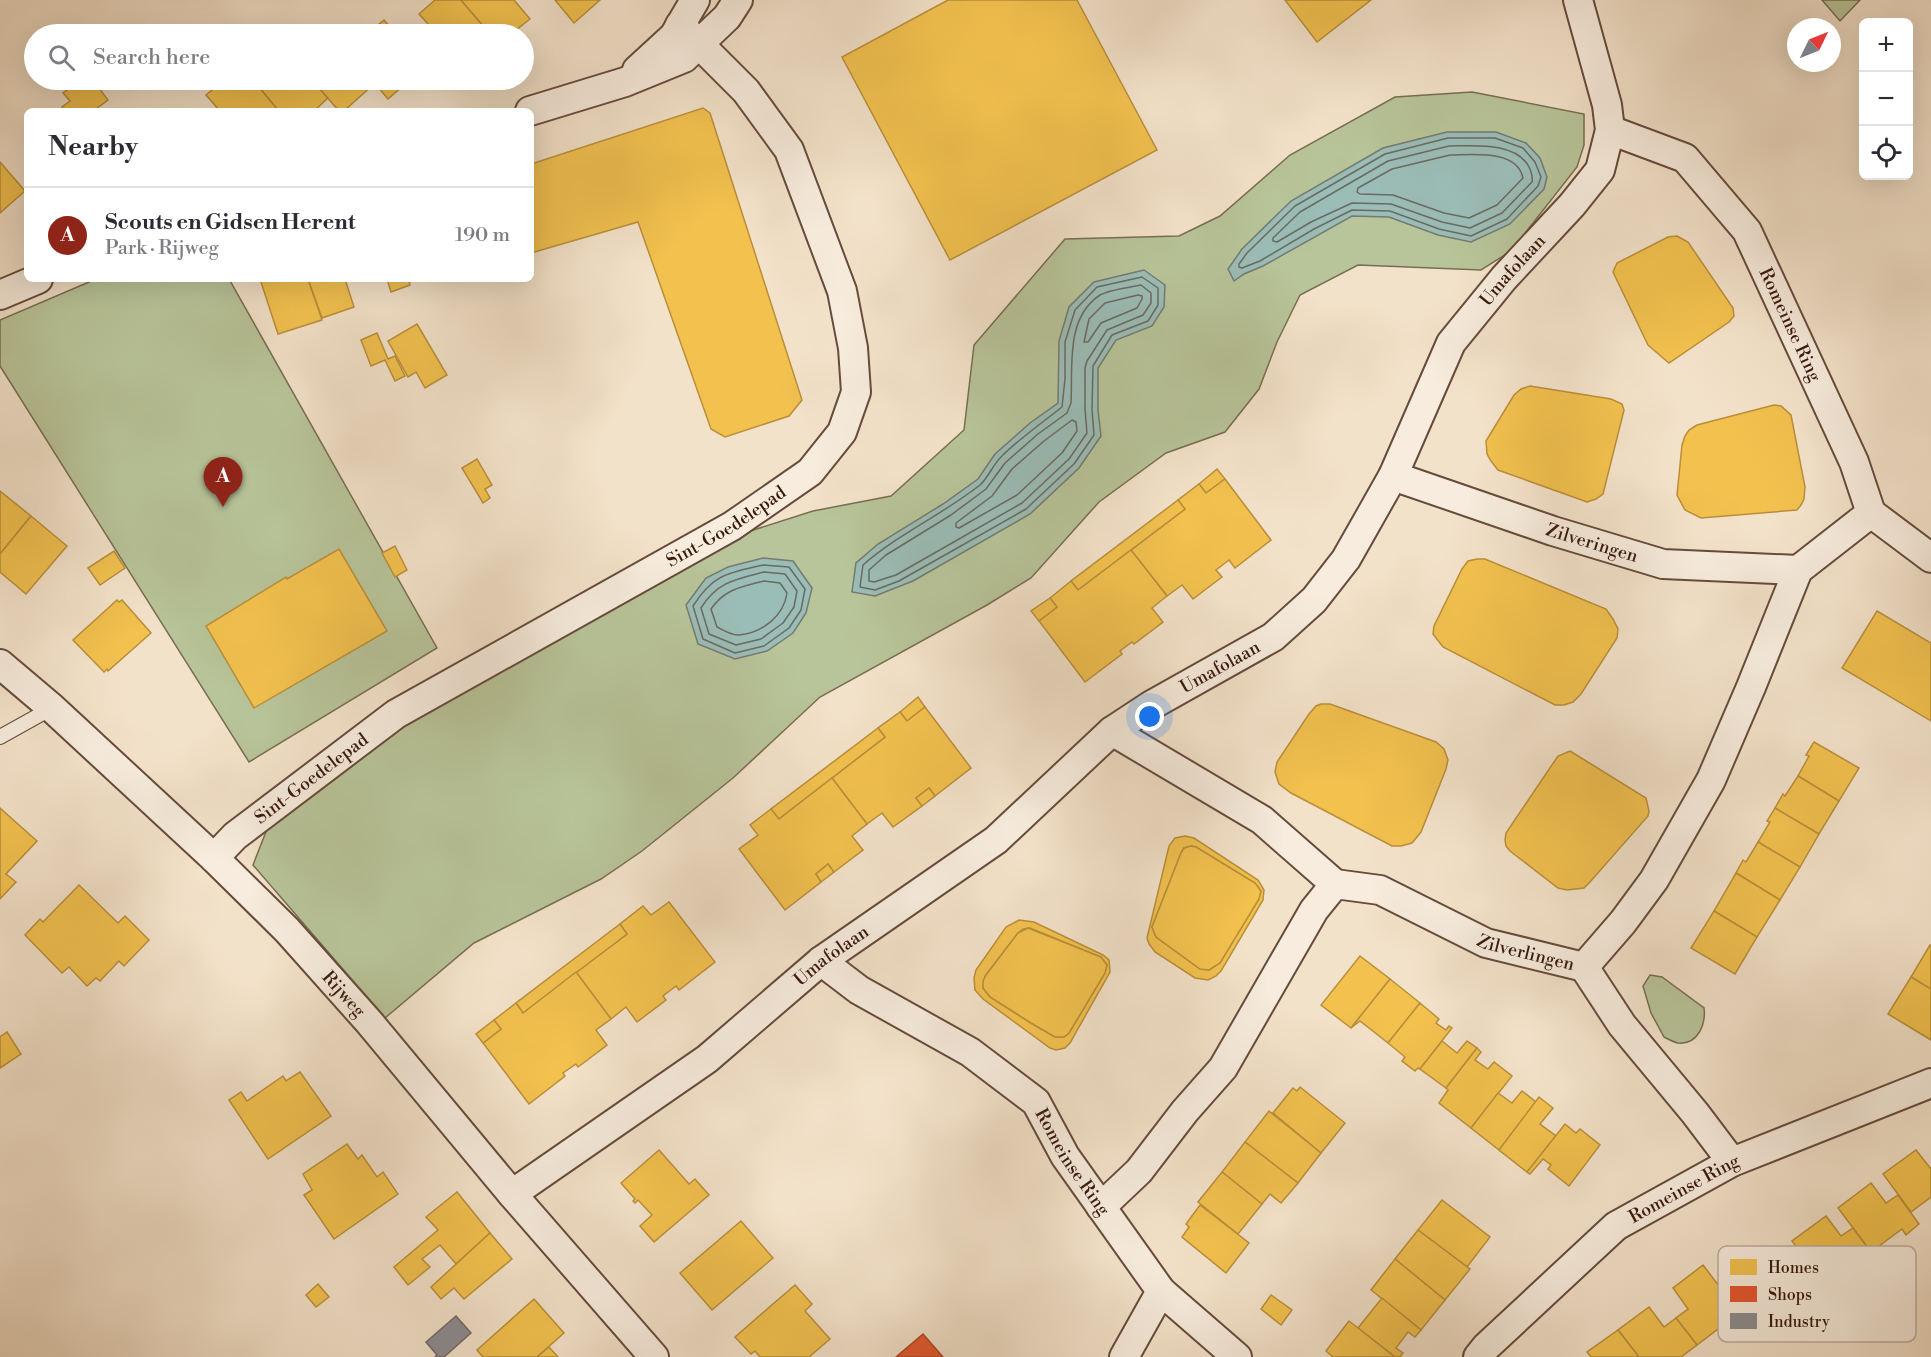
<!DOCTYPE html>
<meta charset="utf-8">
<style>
:root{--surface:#fff;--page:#f2f2f3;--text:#2b2b33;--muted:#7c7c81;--line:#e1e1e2;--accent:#8f2418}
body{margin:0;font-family:"Libre Bodoni",serif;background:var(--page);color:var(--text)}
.controls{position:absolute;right:18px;top:18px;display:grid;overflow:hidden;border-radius:9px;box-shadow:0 6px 24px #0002}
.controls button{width:54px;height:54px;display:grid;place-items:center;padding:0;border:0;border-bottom:2px solid var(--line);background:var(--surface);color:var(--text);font:30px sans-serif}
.compass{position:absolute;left:1787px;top:18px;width:54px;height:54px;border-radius:50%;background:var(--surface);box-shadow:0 6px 24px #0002;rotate:47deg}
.you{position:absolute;left:1150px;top:717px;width:21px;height:21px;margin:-15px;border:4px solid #fff;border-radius:50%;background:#1a73e8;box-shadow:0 0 0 9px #1a73e833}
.badge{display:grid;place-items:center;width:39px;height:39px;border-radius:50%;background:var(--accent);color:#fff;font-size:20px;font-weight:700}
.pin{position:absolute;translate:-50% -50px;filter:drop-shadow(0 2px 3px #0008)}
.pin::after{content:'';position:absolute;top:32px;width:21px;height:18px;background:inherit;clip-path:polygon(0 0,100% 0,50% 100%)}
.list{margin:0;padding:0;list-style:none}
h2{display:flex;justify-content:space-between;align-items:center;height:78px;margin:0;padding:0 24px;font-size:26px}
h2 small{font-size:20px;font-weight:400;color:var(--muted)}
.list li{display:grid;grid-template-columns:39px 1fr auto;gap:18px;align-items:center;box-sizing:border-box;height:96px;padding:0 24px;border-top:2px solid var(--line)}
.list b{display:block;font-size:22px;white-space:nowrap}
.list p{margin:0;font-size:20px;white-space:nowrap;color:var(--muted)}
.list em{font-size:20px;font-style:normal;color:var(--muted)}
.icon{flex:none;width:33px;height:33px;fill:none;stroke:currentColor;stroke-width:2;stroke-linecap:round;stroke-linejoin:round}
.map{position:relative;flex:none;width:1931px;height:1357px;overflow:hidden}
.search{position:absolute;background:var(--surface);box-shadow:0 6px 24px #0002;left:24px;top:24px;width:510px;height:66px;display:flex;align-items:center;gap:15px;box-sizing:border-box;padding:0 21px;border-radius:33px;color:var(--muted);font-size:22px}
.panel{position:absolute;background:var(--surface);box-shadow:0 6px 24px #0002;left:24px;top:108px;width:510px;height:174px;border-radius:9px}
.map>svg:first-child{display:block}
</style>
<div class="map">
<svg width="1931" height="1357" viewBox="0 0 1931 1357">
<rect width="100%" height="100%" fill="#f3e2ca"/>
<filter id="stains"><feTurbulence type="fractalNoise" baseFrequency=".00333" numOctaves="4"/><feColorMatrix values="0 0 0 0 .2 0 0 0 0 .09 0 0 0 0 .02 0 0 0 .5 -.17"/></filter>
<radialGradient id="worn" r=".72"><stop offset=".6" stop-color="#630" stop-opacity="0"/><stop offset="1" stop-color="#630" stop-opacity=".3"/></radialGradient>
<g fill="#b8c499" stroke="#786e53" stroke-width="1.5">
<polygon points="1822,0 1860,0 1840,21"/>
<polygon points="1472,92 1584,114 1584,145 1577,167 1511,251 1481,270 1358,265 1300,295 1277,342 1259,389 1225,432 1166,453 1099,502 1031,578 987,605 820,697 733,778 642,851 601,879 474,943 385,1018 253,865 269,824 396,728 741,534 813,511 891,496 964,430 974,345 1065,239 1179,236 1220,216 1290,155 1395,97"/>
<polygon points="96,279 229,279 437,648 249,762 0,366 0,320"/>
<path d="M1650 975 1662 977 1704 1008C1706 1024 1698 1045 1678 1043 1673 1042 1668 1039 1664 1037L1651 1013 1643 986Z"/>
</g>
<g fill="#9bbdb7" stroke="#737b73" stroke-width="1.5">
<polygon points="1447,132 1496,132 1526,143 1540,158 1547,177 1544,189 1510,224 1471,242 1438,235 1389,217 1352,216 1263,266 1244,274 1234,281 1228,269 1242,249 1291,201 1383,148"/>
<polygon points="1144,270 1165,285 1164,307 1152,326 1116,340 1098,368 1098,410 1101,436 1079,468 1030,514 913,581 875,596 852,592 856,563 878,544 943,504 978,479 995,454 1030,423 1058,403 1059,341 1069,307 1094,282"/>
<polygon points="763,558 793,561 812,588 806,613 793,633 767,651 735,659 698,644 686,605 706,578 728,567"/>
</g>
<g fill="#f2c14e" stroke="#ba8f3a" stroke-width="1.5" fill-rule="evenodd">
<polygon points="435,0 461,0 490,34 437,34 419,14"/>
<polygon points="461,0 514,0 530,19 511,34 490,34"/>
<polygon points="555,0 600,0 574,23"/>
<polygon points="948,0 1077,0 1157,150 950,260 842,57"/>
<polygon points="1285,0 1371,0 1317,42"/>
<polygon points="384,20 396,34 367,34"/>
<polygon points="81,80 93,80 108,100 93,111 77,111 76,109 73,111 65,111 62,107 70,101 63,93"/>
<polygon points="224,80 253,80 279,111 220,111 206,95"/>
<polygon points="253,80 312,80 328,98 314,111 279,111"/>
<polygon points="312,80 372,80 375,83 344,111 339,111"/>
<polygon points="372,80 410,80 388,99"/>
<polygon points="703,108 710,113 802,400 789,416 725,437 711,429 638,222 531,253 531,164"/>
<polygon points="0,162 25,191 0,213"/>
<polygon points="1677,236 1688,242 1733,308 1734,316 1729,322 1669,363 1648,345 1613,272 1617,263 1668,237"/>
<polygon points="260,279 308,279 322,320 278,334"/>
<polygon points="308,279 345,279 354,307 322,318"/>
<polygon points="387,279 419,279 409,282 410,285 391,292"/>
<polygon points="417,324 447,375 425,388 416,372 408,377 388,341"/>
<polygon points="377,333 388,359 395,356 405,376 395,381 385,360 371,366 361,340"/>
<polygon points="1530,386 1611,399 1622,404 1624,410 1603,494 1596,499 1587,502 1498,470 1491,461 1487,454 1486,441 1514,395 1521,389"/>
<polygon points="1774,405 1781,406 1791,415 1805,487 1804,499 1801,505 1797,510 1701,518 1685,510 1677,495 1682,445 1685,436 1689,430 1697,425"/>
<polygon points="477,459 492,485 485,489 490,498 483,503 462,468"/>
<polygon points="1217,469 1225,479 1206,493 1199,484"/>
<polygon points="1225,479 1271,540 1235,568 1229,560 1216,570 1222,577 1193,599 1182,585 1167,596 1131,550 1185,509 1178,500 1199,484 1206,493"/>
<polygon points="0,491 31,516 0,554"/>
<polygon points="1178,500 1185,509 1078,590 1071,581"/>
<polygon points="31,516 67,546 26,594 0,572 0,554"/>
<polygon points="395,546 407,570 395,577 382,553"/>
<polygon points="339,549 387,631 254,708 206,626 286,577 287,579"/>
<polygon points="1131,550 1167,596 1152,608 1163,622 1134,644 1132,642 1120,651 1122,654 1085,682 1039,621 1057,607 1050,598 1071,581 1078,590"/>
<polygon points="114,551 125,568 100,585 88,568"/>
<polygon points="1477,559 1485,559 1606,609 1613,619 1618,629 1617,638 1581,694 1573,702 1564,705 1555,705 1443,647 1433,634 1434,626 1462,569 1468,561"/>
<polygon points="1050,598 1057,607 1039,621 1031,611"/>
<polygon points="117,600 119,602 122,600 151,633 108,671 107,669 104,672 73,640"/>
<polygon points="1877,611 1931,643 1931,721 1842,668"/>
<polygon points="918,697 925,707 907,721 900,712"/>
<polygon points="1321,704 1330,704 1436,742 1444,749 1448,760 1446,769 1421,832 1412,843 1401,846 1392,846 1291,793 1279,784 1275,772 1277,762 1309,714 1316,706"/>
<polygon points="925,707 971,768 935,796 929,788 916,798 922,806 893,827 882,813 867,824 832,778 885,737 878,728 900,712 907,721"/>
<polygon points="878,728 885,737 779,819 771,809"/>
<polygon points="1814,742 1859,768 1839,801 1798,776 1809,756 1806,755"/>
<polygon points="1570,751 1646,798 1649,811 1648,816 1590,882 1584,888 1567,890 1558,888 1510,851 1506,846 1505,840 1506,833 1558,756"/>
<polygon points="1798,776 1839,801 1819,834 1775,808 1783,794 1785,796"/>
<polygon points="832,778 867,824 852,836 863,850 834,872 828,864 816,874 821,882 785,910 739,849 758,835 750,825 771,809 779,819"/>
<polygon points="929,788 935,796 922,806 916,798"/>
<polygon points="0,808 37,841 6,874 16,882 0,899"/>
<polygon points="1775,808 1819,834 1800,867 1758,842 1770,822 1767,821"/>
<path d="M1185 836 1194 838 1258 880 1264 890 1263 900 1221 971 1216 976 1208 980 1195 978 1155 952 1149 944 1147 938 1169 846 1175 838ZM1191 846 1196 847 1255 883 1261 891 1259 899 1220 963 1209 970 1200 969 1156 937 1152 927 1181 853 1184 848Z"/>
<polygon points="1758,842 1800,867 1780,900 1736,873 1743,860 1746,862"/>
<polygon points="1191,846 1196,847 1255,883 1261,891 1259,899 1220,963 1209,970 1200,969 1156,937 1152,927 1181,853 1184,848"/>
<polygon points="828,864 834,872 821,882 816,874"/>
<polygon points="1736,873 1780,900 1757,937 1714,911"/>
<polygon points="79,885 118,923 125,916 149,940 124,966 119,961 100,981 96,978 87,986 69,967 62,973 25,935 40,919 43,922"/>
<polygon points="669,902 715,962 679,990 676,986 663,996 666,1000 637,1022 626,1007 611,1019 576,972 627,934 620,924 643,906 651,915"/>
<polygon points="1714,911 1757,937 1735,974 1691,948"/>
<path d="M1019 920 1034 922 1103 955 1109 960 1110 972 1070 1043 1065 1048 1056 1050 1050 1048 983 999 975 990 974 978 976 970 1006 927ZM1030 928 1101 957 1107 965 1105 973 1069 1033 1064 1037H1055L1031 1023 990 997 983 988 985 976 1018 933 1023 929Z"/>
<polygon points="620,924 627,934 523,1013 516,1003"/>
<polygon points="1028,928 1101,957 1107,965 1105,973 1069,1033 1064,1037 1055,1037 1031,1023 990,997 983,988 983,981 986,975 1018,933"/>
<polygon points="1930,945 1931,945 1931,989 1911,977"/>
<polygon points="1360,956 1390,979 1351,1028 1321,1005"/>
<polygon points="576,972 611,1019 596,1030 607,1045 578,1067 576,1064 563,1073 565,1076 529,1104 483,1043 501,1029 494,1020 516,1003 523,1013"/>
<polygon points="1911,977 1931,989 1931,1040 1888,1014"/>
<polygon points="1390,979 1420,1003 1388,1043 1360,1021 1351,1028"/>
<polygon points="1420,1003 1439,1019 1436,1023 1446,1030 1449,1026 1452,1028 1420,1069 1418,1068 1415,1071 1402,1061 1405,1057 1388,1043"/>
<polygon points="494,1020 501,1029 483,1043 476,1034"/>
<polygon points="7,1032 21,1054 0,1068 0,1037"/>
<polygon points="1442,1041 1457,1053 1467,1041 1477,1048 1446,1088 1420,1069"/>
<polygon points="1477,1048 1481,1052 1475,1060 1488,1069 1494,1062 1512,1076 1471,1128 1439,1103 1448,1090 1446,1088"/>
<polygon points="300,1072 331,1116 268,1159 229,1100 241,1092 247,1101 283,1076 286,1081"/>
<polygon points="1300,1087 1345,1123 1321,1153 1273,1113 1293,1088 1297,1091"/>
<polygon points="1522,1091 1536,1102 1499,1150 1471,1128 1498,1093 1512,1103"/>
<polygon points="1539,1097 1553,1108 1540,1124 1556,1136 1527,1172 1499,1150"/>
<polygon points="1269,1111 1321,1153 1298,1183 1245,1142"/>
<polygon points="1565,1124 1576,1133 1580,1129 1600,1145 1569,1186 1548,1169 1551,1165 1543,1159 1530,1174 1527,1172"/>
<polygon points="1245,1142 1298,1183 1281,1203 1270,1194 1262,1204 1222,1172"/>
<polygon points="347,1144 358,1159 362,1155 377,1177 383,1172 398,1194 334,1239 304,1195 312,1190 303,1174"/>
<polygon points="659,1150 689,1184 695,1179 709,1195 654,1242 640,1226 652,1215 638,1200 635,1203 633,1201 635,1199 621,1183"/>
<polygon points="1916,1150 1931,1169 1931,1197 1911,1212 1883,1174"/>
<polygon points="1222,1172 1262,1204 1238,1234 1198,1202"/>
<polygon points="1871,1183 1886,1203 1898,1195 1919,1224 1906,1235 1902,1229 1871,1252 1838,1208"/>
<polygon points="457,1192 490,1233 456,1264 440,1245 422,1259 430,1267 408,1285 394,1267 438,1230 426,1217"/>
<polygon points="1442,1200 1490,1237 1467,1267 1418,1230"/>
<polygon points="1200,1205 1249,1243 1226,1273 1182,1237 1189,1227 1186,1224"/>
<polygon points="1826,1216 1841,1236 1853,1228 1874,1256 1841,1280 1833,1268 1819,1277 1792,1241"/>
<polygon points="741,1221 773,1258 712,1310 680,1273"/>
<polygon points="1418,1230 1470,1269 1445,1300 1395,1259"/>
<polygon points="490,1233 512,1259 464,1299 454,1288 441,1299 431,1287"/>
<polygon points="1395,1259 1445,1300 1421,1330 1371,1290"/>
<polygon points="1703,1265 1735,1307 1718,1320 1722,1326 1697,1345 1676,1318 1688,1309 1673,1288"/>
<polygon points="318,1284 329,1297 316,1307 306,1295"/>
<polygon points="795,1285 812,1304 805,1311 830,1339 809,1357 760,1357 755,1351 751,1354 735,1337"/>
<polygon points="1271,1295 1292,1310 1281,1325 1261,1309"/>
<polygon points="1382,1298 1421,1330 1415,1337 1408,1332 1396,1348 1403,1353 1400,1357 1395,1357 1358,1328"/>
<polygon points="534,1299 564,1333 537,1357 483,1357 477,1350"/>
<polygon points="1649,1307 1664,1327 1676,1318 1697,1345 1681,1357 1639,1357 1618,1330"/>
<polygon points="1349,1321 1358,1328 1395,1357 1333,1357 1326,1351"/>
<polygon points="1618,1330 1639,1357 1591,1357 1587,1352"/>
<polygon points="549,1347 558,1357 537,1357"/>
</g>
<polygon fill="#e4572e" stroke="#b04424" stroke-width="1.5" points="923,1334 943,1357 896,1357"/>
<polygon fill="#8d8d92" stroke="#736a6a" stroke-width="1.5" points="456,1316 471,1333 444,1357 435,1357 437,1355 426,1342"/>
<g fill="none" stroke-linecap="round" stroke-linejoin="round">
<g stroke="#696b62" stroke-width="1.5">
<polygon points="1448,138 1495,138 1523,148 1535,162 1541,177 1538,186 1507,219 1471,236 1439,229 1390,211 1352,210 1314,229 1260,261 1242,268 1239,267 1239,264 1247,253 1295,206 1385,154"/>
<path d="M1449 146C1473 146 1518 141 1530 169 1532 174 1533 177 1532 182L1502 213 1470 228 1442 222 1391 204 1352 203 1311 222 1277 242 1273 241V238L1300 212 1388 161Z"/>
<path d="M1450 155C1473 155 1517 149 1523 178L1497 205 1469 218 1444 213 1393 195 1360 194 1357 192 1358 188 1392 169Z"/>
<path d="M1142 277 1158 288V305L1148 321 1112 335 1093 366 1092 410 1094 435 1074 464 1026 509 899 581 875 590 860 587 863 565C898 534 942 515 980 485 989 477 993 464 1002 456 1020 438 1042 423 1062 407L1065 379V342L1075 310 1097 287Z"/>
<path d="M1141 285 1151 293V303L1143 315 1107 330 1087 361 1085 368V409L1087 433 1069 459 1022 503 896 575 874 582 869 581V570L886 555 951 515 986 489 1005 463 1038 434 1067 413 1071 403C1073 367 1065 318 1100 295 1108 290 1131 287 1141 285Z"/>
<polygon points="1138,295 1142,296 1142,299 1137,308 1101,323 1088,342 1084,342 1089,319 1105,303"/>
<polygon points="1072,420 1076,422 1077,431 1062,453 1017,495 959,528 956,527 956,523 992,496 1012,469 1044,441"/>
<path d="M763 565 789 567 805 589 801 610 789 628 764 646 735 653 703 639 693 606C713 574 728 573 763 565Z"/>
<path d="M764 572 785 574 797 591 794 607 783 623 761 639 736 645 709 634 701 608C717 582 736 579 764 572Z"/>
<path d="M764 581 780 583 787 593C784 616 762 633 739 635 732 636 723 630 717 627L711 609C725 589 741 587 764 581Z"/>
</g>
<g stroke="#664b3c" stroke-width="16">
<polyline id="lane" points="0,737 52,708"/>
</g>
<g stroke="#664b3c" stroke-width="32">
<g id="street">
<polyline points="637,70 674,36 695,0"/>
<polyline points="530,111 625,82 684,58 727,17 738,0"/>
<path id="s1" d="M1610 130 1685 158 1747 231 1854 462 1871 513 1931 558"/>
<polyline points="0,295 38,279"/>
<path id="s2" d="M1393 476 1553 531 1663 564 1798 570"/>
<path id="s3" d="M0 664 52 708 214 858 287 930 369 1022 512 1194 654 1357"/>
<polyline points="1112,731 1262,820 1335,884"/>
<path id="s4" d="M214 858 235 836 396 714 732 526 810 472 842 432 856 392 853 348 842 291 789 150 746 91 680 25"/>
<path id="s5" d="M821 961 859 990 970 1052 1036 1102 1065 1156 1161 1291 1237 1357"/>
<polyline points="1584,967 1622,1025 1695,1113 1732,1162"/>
<path id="s6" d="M512 1194 707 1059 821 961 996 840 1112 731 1150 706 1273 637 1314 600 1346 559 1393 476 1451 343 1504 278 1572 205 1600 170 1610 130 1607 105 1578 0"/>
<path id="s7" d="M1101 1207 1139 1171 1185 1111 1223 1068 1314 910 1335 884 1380 890 1486 943 1584 967 1623 922 1654 880 1711 780 1751 687 1798 570 1871 513"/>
<polyline points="1124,1357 1161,1291"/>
<path id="s8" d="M1478 1357 1486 1347 1616 1226 1732 1162 1931 1083"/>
</g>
</g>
<use href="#lane" stroke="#f7ecdd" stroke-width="14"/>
<use href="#street" stroke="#f7ecdd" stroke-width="28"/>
</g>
<g text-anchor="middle" stroke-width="6" stroke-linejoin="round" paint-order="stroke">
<g font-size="18" fill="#37190d" stroke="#f7ecdd">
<text dy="6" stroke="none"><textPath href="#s6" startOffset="1389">Umafolaan</textPath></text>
<text dy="6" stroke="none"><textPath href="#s1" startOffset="279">Romeinse Ring</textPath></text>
<text dy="6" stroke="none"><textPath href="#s4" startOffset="612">Sint-Goedelepad</textPath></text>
<text dy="6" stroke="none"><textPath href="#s2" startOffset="210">Zilveringen</textPath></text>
<text dy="6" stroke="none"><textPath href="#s6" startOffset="885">Umafolaan</textPath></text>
<text dy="6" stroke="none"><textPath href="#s4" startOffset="126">Sint-Goedelepad</textPath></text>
<text dy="6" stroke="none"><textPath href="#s7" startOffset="606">Zilverlingen</textPath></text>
<text dy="6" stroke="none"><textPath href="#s6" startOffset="399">Umafolaan</textPath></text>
<text dy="6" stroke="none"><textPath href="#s3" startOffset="477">Rijweg</textPath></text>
<text dy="6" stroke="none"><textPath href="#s5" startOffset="328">Romeinse Ring</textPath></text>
<text dy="6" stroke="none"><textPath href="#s8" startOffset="268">Romeinse Ring</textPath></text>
</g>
</g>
<rect x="1718" y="1246" width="198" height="96" rx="9" fill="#f7ecdd" stroke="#bdad9f" stroke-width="1.5"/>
<rect x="1730" y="1259" width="27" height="16" fill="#f2c14e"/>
<rect x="1730" y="1286" width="27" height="16" fill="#e4572e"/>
<rect x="1730" y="1313" width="27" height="16" fill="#8d8d92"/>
<g font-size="16" fill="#37190d">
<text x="1768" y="1273">Homes</text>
<text x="1768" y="1300">Shops</text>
<text x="1768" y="1327">Industry</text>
</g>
<rect width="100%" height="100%" filter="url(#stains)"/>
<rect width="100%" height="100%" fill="url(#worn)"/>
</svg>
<div class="controls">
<button>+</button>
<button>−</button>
<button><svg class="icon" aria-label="locate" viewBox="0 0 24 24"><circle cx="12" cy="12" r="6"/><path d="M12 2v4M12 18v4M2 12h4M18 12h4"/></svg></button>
</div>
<svg class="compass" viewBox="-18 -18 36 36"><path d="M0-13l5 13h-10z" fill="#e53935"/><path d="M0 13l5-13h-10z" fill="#7c7c81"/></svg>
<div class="you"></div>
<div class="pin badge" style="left:223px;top:507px">A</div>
<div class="search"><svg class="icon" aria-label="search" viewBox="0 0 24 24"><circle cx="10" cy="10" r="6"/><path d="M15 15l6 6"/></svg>Search here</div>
<section class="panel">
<h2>Nearby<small></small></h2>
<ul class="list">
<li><span class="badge">A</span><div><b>Scouts en Gidsen Herent</b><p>Park · Rijweg</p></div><em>190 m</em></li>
</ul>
</section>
</div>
